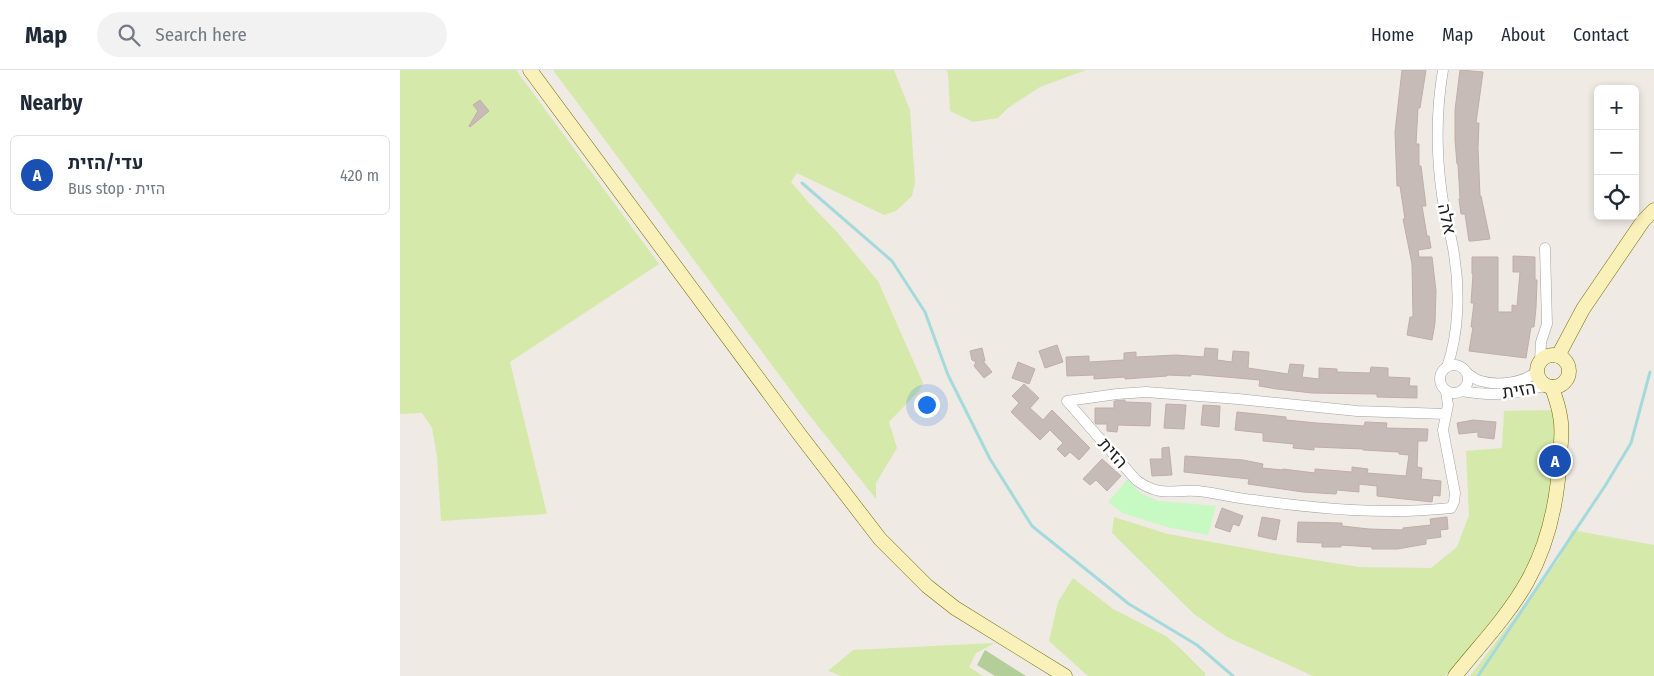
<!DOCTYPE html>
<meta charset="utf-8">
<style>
:root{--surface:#fff;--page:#f2f2f3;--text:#1f2937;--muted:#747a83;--line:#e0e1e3;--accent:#7c3aed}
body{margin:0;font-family:"Fira Sans Condensed",Heebo,sans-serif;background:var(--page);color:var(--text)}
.controls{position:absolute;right:15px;top:15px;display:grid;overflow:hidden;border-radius:8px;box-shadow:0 2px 8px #0003}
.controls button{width:45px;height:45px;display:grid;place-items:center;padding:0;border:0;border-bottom:1px solid var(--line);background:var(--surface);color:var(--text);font:25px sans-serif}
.you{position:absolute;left:526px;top:334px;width:18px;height:18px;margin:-12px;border:4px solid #fff;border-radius:50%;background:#1a73e8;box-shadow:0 0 0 8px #1a73e833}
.badge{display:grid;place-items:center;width:32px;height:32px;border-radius:50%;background:var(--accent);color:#fff;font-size:16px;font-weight:700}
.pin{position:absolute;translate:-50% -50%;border:2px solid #fff;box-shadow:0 1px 5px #0006}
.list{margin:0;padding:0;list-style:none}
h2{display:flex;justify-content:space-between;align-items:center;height:65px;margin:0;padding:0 20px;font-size:21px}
h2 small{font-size:16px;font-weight:400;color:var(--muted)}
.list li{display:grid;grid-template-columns:32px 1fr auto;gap:15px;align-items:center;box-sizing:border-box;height:80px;margin:0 10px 10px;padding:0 10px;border:1px solid var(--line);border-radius:8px}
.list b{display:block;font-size:19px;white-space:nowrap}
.list p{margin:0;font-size:16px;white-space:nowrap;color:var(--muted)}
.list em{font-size:16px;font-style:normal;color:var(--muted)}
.icon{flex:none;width:28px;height:28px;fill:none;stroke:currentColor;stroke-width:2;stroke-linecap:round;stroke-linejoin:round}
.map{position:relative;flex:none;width:1254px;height:606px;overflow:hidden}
header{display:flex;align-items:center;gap:30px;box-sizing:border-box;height:70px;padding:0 25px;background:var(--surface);border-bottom:1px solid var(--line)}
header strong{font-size:24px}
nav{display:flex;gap:28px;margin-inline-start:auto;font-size:18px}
.search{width:350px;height:45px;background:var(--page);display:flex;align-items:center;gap:12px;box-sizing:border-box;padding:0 18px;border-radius:28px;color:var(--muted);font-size:19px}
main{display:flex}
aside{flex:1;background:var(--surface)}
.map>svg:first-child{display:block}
</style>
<header>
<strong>Map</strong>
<div class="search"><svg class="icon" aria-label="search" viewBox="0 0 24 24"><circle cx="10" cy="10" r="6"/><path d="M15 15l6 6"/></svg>Search here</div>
<nav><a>Home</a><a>Map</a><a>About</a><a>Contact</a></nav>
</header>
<main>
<aside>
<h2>Nearby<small></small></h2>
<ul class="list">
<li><span class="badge" style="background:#1a4fb4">A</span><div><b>עדי/הזית</b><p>Bus stop · הזית</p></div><em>420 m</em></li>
</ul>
</aside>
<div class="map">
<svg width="1254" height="606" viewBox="0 0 1254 606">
<rect width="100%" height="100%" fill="#efeae4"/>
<g fill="#d5e9ab">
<polygon points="0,0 116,0 259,194 110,292 147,444 41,451 37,386 32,358 22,343 0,344"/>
<polygon points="153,0 494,0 510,40 515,112 512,126 496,141 484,145 397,103 391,112 409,133 437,162 478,211 523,313 518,322 489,352 497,378 476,413 476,429 406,341"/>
<polygon points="546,0 686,0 640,17 608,38 598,48 573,52 550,41 548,3"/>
<polygon points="1155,340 1156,376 1154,419 1144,456 1125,505 1097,544 1045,606 913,606 827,567 794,544 712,463 714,447 768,464 877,484 959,497 1031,498 1057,477 1069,445 1066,381 1102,378 1104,341"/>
<polygon points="1172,460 1254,475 1254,606 1070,606 1159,489"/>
<polygon points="673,508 713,539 766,566 782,580 805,603 805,606 688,606 649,571 658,532"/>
<polygon points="595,573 576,583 569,597 583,606 442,606 428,601 453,580"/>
</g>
<polygon fill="#b3ce99" points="585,580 626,606 595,606 577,595"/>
<polygon fill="#c7f9c2" points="728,409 740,423 758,431 816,436 808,465 767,457 723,443 708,432"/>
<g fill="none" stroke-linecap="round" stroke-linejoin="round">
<g stroke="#a5dadd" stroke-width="3">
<polyline points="402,113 492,191 525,242 548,305 590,389 632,456 729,534 797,575 833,606"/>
<polyline points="1078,606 1205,416 1231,373 1250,302"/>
</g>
</g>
<g fill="#c7bbb8" stroke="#c1aea7">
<polygon points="1002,0 1026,0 1020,38 1018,38 1016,74 1019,74 1019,96 1021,96 1026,136 1022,136 1027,166 1029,166 1031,178 1018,180 1019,187 1032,187 1036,221 1035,253 1032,270 1007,265 1010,247 1013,247 1012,194 1003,149 1005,149 1000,116 997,116 995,62"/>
<polygon points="1060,0 1083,2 1076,53 1079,53 1078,78 1080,126 1081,126 1090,169 1072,171 1069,171 1065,144 1061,144 1059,129 1060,129 1058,94 1057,94 1055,70 1055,40"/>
<polygon points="80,30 89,41 70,57 69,56 78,41 73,35"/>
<polygon points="1113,186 1135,187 1135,210 1137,210 1136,238 1134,257 1131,257 1126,288 1069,281 1073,257 1071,257 1074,233 1071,233 1073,204 1072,204 1072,187 1098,187 1098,242 1112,242 1112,235 1117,236 1120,202 1113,202"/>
<polygon points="657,275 663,292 645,298 639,281"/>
<polygon points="582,278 585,291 583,291 592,302 584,308 574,296 576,292 572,290 570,281"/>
<polygon points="805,278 818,279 817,290 832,292 833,281 849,282 848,298 888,304 890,294 904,295 902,307 919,309 919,298 937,299 937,302 970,303 971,297 988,298 988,307 1010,308 1009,316 1017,316 1017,328 977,327 977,324 912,323 877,319 859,316 860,310 791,304 791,306 767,305 767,306 725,309 725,307 694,309 694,305 667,306 666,287 689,286 689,292 724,290 724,283 736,282 736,287 776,285 804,287"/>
<polygon points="618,292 635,299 629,314 612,308"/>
<polygon points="624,314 639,328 630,338 643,350 652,340 690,378 679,390 670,382 665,387 657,379 663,373 650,360 640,370 611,342 619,333 612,326"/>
<polygon points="725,330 725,332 751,333 750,356 718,355 717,362 707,361 707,354 696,354 695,353 695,338 714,338 714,331"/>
<polygon points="766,334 786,335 784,359 764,358"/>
<polygon points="803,335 820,336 819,357 801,355"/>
<polygon points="837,342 886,347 886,350 917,353 964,356 965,352 987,353 986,358 1028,359 1027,371 1018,371 1017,397 1022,398 1021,409 1041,411 1040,426 1033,425 1032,432 977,426 977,416 959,414 959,422 937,420 936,424 903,422 848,414 849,409 784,402 785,386 843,390 863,394 862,398 883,400 883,399 915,403 915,399 952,402 952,397 968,399 967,403 1006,406 1009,385 999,384 999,382 963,380 963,379 914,377 914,380 893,378 894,374 863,371 863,363 835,360"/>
<polygon points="1073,350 1096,352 1094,369 1078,367 1078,362 1059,364 1057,353"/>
<polygon points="769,377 772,405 752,406 750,389 762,389 762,378"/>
<polygon points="702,389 721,406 707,421 696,410 690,415 683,409"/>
<polygon points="822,438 843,446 839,456 833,454 830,462 815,457"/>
<polygon points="862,447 880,450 876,470 858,466"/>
<polygon points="1047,447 1048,459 1040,460 1041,467 1026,469 1026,474 997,479 972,479 972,477 941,475 941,477 922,477 922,473 897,472 898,452 942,453 942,456 969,459 1003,460 1003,458 1031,455 1030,449"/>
</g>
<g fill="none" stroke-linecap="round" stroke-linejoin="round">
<g stroke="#a2a2a2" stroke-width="11">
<g id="street">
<path d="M1043 0C1036 41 1036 83 1042 125 1045 145 1051 164 1054 184 1060 220 1059 263 1047 297"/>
<polyline points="1140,291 1141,272 1147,254 1145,178"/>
<circle cx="1054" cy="309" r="14"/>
<path d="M1067 303C1071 306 1076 310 1081 311 1097 316 1125 313 1137 301V299"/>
<path d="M1046 321 1048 335 1043 360 1055 423 1054 432 1051 438C985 445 919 439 854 430 835 428 816 423 798 421 771 419 761 428 736 410L667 331 717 324 746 322 838 329 957 341 1046 344"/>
<path d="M1061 321C1078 324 1095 325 1112 323 1124 322 1135 317 1147 316"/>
</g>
</g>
<g stroke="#756d06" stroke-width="15">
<g id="secondary">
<polyline points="130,0 400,365 480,469 527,516 555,538 665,606"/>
<circle cx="1153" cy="301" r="16"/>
<polyline points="1158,286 1183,239 1243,151 1254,140"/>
<path d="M1055 606C1079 576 1108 546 1127 512 1149 473 1158 429 1160 384 1161 372 1163 359 1160 346 1159 337 1155 327 1152 317"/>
</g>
</g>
<use href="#street" stroke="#fff" stroke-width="10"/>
<use href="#secondary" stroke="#f9f1b9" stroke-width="14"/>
</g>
<g text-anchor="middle" stroke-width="5" stroke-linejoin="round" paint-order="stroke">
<g font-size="18" fill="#1e1e1e" stroke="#fff">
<text transform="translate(1047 149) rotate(78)" y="6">אלה</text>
<text transform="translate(1119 320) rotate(-9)" y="6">הזית</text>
<text transform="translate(713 383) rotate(48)" y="6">הזית</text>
</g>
</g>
</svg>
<div class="controls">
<button>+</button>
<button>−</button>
<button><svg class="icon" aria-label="locate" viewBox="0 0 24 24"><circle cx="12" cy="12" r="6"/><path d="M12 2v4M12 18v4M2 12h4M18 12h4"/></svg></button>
</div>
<div class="you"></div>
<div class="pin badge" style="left:1155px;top:391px;background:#1a4fb4">A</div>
</div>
</main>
